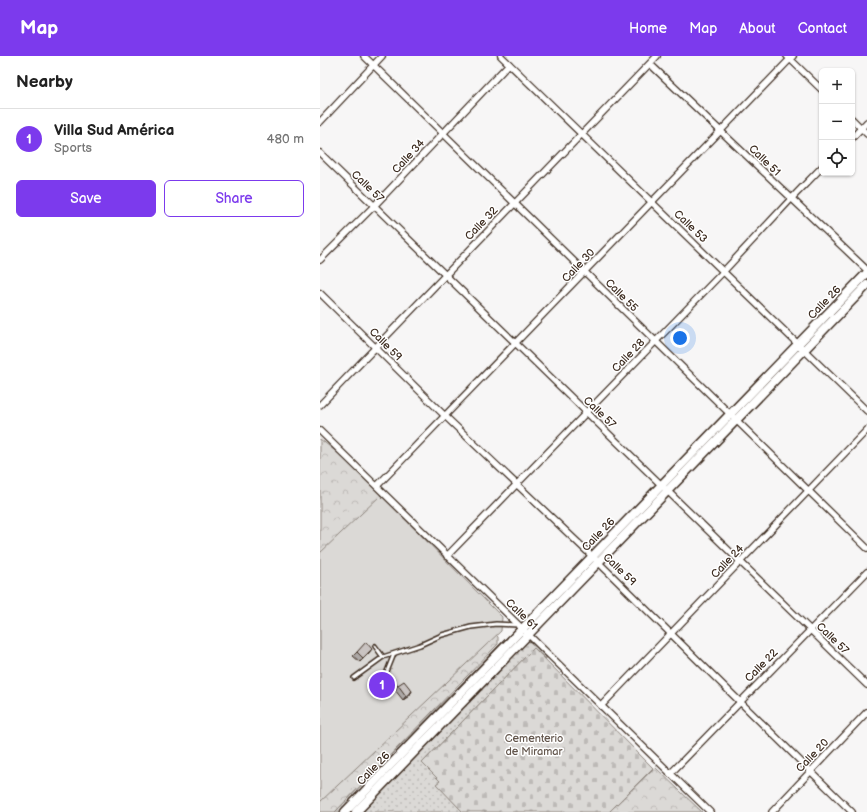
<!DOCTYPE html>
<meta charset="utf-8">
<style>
:root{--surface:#fff;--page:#f2f2f2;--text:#222;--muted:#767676;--line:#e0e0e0;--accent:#7c3aed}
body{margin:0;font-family:"Balsamiq Sans",sans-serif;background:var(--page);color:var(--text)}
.controls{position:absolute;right:12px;top:12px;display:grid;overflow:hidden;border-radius:6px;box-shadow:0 1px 3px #0004}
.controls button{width:36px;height:36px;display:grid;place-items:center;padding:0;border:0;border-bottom:1px solid var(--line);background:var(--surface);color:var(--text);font:20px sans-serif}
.you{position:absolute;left:360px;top:282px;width:14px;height:14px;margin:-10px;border:3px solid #fff;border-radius:50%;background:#1a73e8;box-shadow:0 0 0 6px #1a73e833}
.badge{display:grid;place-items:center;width:26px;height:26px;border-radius:50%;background:var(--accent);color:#fff;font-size:13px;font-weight:700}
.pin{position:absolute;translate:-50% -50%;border:2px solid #fff;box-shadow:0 1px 4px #0006}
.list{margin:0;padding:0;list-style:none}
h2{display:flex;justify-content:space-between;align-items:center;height:52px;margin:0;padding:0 16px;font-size:17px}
h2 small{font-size:13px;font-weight:400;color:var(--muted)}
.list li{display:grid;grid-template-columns:26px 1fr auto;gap:12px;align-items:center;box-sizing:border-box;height:60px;padding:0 16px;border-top:1px solid var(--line)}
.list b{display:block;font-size:15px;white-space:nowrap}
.list p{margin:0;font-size:13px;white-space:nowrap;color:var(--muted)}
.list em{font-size:13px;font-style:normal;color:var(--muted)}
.actions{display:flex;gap:8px;padding:12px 16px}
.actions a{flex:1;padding:9px 0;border:1px solid var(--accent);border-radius:6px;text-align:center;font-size:14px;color:var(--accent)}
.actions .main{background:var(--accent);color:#fff}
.icon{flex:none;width:22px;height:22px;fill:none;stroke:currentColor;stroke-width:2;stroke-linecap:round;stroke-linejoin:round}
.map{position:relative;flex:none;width:547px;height:756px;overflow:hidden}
header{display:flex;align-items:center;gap:24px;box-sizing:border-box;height:56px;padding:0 20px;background:var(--accent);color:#fff}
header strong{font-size:19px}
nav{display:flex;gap:22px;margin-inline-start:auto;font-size:14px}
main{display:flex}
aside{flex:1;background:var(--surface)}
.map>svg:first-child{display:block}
</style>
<header>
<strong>Map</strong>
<nav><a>Home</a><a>Map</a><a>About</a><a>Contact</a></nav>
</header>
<main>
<aside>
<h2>Nearby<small></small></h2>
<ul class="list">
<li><span class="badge">1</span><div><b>Villa Sud América</b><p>Sports</p></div><em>480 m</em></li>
</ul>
<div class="actions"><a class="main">Save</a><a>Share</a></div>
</aside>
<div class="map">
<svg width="547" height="756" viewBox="0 0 547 756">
<defs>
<pattern id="grass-dots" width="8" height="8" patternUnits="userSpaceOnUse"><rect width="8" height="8" fill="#dbd9d6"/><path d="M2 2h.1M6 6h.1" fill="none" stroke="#bdbab7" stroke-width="1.8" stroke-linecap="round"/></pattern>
<pattern id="forest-crowns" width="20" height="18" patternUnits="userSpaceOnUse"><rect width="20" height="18" fill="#dbd9d6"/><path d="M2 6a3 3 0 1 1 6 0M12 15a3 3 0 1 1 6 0" fill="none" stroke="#bdbab7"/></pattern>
<pattern id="cemetery-stones" width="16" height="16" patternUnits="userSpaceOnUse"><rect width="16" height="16" fill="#dbd9d6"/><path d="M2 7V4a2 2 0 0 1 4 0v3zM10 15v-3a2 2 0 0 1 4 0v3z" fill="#bdbab7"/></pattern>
</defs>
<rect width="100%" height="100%" fill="#f7f6f6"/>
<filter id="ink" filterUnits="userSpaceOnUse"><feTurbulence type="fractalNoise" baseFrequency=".025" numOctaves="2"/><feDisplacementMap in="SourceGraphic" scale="8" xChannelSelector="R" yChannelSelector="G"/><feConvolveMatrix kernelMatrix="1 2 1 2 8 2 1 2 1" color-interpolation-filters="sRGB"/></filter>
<g filter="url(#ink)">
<g fill="url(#grass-dots)" stroke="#8b827a">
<polygon points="197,571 198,572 194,578 21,756 15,756"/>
<polygon points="209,585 226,600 226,603 214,592 102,707 120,725 117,728 143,756 41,756 206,586"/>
</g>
<g fill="url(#forest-crowns)" stroke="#8b827a">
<polygon points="0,383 32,408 61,439 108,482 106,510 0,609"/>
<polygon points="173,575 178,581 178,588 15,756 0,756 0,745"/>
<polygon points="335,711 382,756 289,756"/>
</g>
<polygon fill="url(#cemetery-stones)" stroke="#8b827a" points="214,592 333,712 289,756 143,756 116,728 120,725 102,707"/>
<polygon fill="#dbd9d6" stroke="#8b827a" points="61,439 182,561 181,575 0,746 0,497"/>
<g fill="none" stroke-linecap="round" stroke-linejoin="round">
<g stroke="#3b2a1e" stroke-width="6">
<g id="service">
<polyline points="55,590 63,601 100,589 122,579 151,571 176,568 197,569"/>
<polyline points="74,598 66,618 76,631"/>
<polyline points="34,622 63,601"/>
</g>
</g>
<g stroke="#3b2a1e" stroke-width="8">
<g id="minor">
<polyline points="44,0 547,492"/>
<polyline points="181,0 547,355"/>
<polyline points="467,0 502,34"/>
<polyline points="330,8 547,214"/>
<polyline points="532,63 547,78"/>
<polyline points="0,66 62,0"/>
<polyline points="532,82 547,66"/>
<polyline points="0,97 547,629"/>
<polyline points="0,204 54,150 189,8"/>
<polyline points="0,237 125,360 272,500 532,756"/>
<polyline points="0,349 337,0"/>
<polyline points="0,375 390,756"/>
<polyline points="57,430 473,0"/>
<polyline points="127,500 403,216 471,143 502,111"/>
<polyline points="281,650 547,374"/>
<polyline points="350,718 547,516"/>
<polyline points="452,756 547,656"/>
</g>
</g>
<g stroke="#3b2a1e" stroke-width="11">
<g id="secondary">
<polyline points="25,756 547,217"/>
<polyline points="36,756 547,229"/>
</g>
</g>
<use href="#service" stroke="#fff" stroke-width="3"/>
<use href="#minor" stroke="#fff" stroke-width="5.5"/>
<use href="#secondary" stroke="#fff" stroke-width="8"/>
</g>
<g fill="#ada8a6" stroke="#3b2a1e">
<polygon points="37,596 49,597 40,606 33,600"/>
<polygon points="78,629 92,635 89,640 83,644 75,634"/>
</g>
<g fill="#8d8887" stroke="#3b2a1e">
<polygon points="52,593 49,597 40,606 43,602"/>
<polygon points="92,635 89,640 83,644 86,640"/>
</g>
<g fill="#c9c3c1" stroke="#3b2a1e">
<polygon points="46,586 52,593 43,602 37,596"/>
<polygon points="84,625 92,635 86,640 78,629"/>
</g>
</g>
<g text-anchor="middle" stroke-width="3" stroke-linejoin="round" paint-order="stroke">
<g font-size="11" fill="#3b2a1e" stroke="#fff">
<text transform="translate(88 100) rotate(-47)" y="4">Calle 34</text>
<text transform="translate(445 104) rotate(44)" y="4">Calle 51</text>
<text transform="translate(48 130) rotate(44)" y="4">Calle 57</text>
<text transform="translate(161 167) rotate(-46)" y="4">Calle 32</text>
<text transform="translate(371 170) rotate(44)" y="4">Calle 53</text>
<text transform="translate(258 209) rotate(-46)" y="4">Calle 30</text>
<text transform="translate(302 239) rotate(45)" y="4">Calle 55</text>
<text transform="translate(504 246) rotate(-46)" y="4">Calle 26</text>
<text transform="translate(66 288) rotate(45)" y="4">Calle 59</text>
<text transform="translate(308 299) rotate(-46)" y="4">Calle 28</text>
<text transform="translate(280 356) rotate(44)" y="4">Calle 57</text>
<text transform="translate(278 478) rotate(-46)" y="4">Calle 26</text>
<text transform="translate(407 505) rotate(-46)" y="4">Calle 24</text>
<text transform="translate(300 513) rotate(44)" y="4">Calle 59</text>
<text transform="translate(202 558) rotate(44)" y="4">Calle 61</text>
<text transform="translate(513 582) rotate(44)" y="4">Calle 57</text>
<text transform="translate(441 609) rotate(-45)" y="4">Calle 22</text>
<text transform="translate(492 699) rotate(-46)" y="4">Calle 20</text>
<text transform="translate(53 712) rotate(-46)" y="4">Calle 26</text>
</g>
<g font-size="11" fill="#63564c" stroke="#fff">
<text x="214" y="686">Cementerio<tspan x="214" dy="13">de Miramar</tspan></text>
</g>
</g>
</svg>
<div class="controls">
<button>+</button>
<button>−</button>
<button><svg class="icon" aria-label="locate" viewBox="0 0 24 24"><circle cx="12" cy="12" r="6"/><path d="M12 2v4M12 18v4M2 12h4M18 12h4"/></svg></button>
</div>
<div class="you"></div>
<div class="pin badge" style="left:62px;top:629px">1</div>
</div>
</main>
